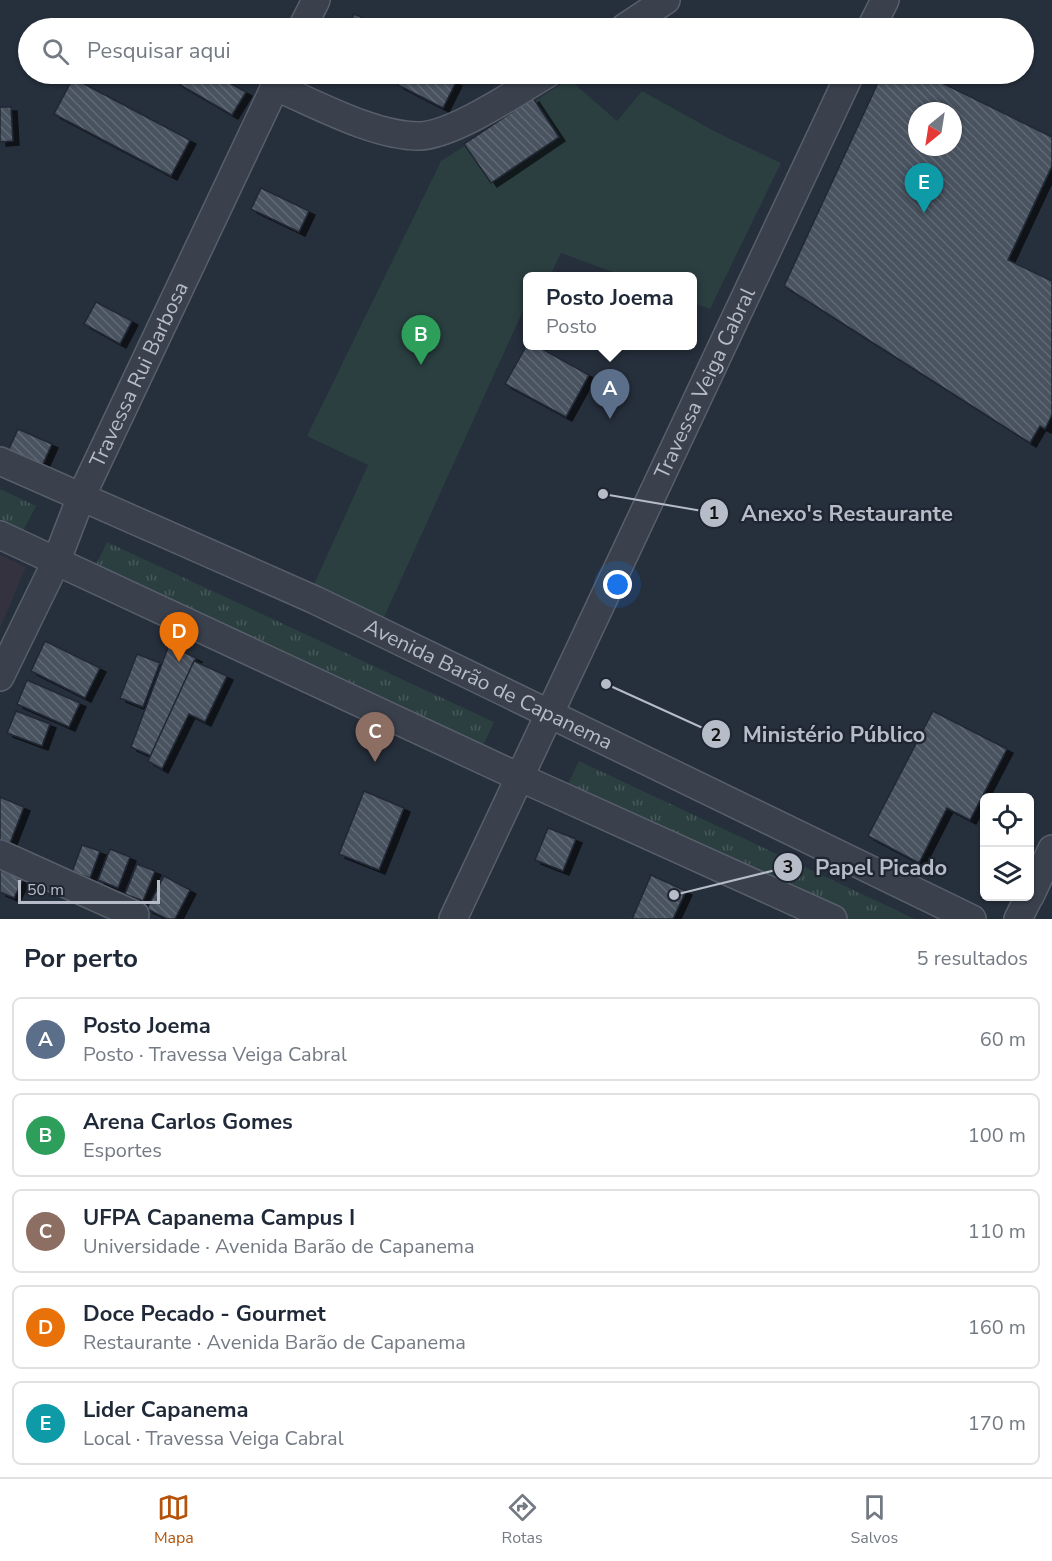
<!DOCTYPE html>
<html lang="pt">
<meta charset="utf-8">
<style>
:root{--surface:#fff;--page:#f6f6f7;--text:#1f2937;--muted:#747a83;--line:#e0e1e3;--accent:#b45309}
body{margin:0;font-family:"Nunito Sans",sans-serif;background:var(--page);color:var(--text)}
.controls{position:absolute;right:18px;bottom:18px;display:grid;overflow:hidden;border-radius:9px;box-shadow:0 2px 4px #0004}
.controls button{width:54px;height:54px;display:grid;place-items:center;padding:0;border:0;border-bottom:2px solid var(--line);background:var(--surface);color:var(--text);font:30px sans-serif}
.compass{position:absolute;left:908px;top:102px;width:54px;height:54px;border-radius:50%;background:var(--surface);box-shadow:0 2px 4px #0004;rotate:210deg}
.scale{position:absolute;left:18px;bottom:15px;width:142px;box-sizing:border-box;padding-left:6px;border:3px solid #b6bcc8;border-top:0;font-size:16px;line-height:21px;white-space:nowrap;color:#b6bcc8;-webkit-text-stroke:4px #1f2632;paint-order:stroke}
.you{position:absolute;left:618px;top:585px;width:21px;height:21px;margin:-15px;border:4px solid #fff;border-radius:50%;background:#1a73e8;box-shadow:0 0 0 9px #1a73e833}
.badge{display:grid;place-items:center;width:39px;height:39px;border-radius:50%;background:var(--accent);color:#fff;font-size:20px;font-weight:700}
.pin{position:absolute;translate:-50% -50px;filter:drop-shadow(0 2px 3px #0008)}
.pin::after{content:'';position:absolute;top:32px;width:21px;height:18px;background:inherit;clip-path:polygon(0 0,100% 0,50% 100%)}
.popup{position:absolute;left:523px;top:272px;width:174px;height:78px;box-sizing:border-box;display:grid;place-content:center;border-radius:9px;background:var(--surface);filter:drop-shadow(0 2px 4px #0005);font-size:20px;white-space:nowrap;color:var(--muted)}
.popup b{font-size:22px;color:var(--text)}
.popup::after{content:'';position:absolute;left:50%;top:100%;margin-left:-12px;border:12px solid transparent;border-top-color:var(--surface)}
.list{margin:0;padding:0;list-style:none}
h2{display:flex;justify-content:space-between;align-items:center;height:78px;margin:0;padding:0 24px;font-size:26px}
h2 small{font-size:20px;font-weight:400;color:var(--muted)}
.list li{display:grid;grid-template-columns:39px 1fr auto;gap:18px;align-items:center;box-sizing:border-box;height:84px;margin:0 12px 12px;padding:0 12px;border:2px solid var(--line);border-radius:9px}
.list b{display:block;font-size:22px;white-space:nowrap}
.list p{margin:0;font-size:20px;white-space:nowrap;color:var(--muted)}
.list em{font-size:20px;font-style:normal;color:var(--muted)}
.icon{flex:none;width:33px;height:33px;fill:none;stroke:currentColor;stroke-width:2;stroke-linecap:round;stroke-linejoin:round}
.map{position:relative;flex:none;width:1052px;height:919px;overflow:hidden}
.search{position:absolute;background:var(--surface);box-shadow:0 2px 4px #0004;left:18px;right:18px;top:18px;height:66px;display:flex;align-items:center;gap:15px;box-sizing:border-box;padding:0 21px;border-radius:33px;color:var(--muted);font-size:22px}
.sheet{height:558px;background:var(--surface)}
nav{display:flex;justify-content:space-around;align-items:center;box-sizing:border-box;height:84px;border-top:2px solid var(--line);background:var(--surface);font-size:16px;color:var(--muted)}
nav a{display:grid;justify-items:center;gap:3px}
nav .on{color:var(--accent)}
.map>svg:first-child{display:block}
</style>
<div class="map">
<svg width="1052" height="919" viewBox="0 0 1052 919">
<defs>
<pattern id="grass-tufts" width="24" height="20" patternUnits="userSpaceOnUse" patternTransform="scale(1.5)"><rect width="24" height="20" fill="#2b3e40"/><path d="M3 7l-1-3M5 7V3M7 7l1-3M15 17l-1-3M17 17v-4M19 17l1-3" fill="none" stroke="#48585a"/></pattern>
<pattern id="building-back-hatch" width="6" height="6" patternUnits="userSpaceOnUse" patternTransform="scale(1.5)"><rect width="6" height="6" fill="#485260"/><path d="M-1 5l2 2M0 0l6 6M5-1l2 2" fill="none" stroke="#606975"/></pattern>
<filter id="shadow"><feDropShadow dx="6" dy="4" stdDeviation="0" flood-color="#0009"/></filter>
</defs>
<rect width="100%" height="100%" fill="#262f3c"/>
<polygon fill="#34323e" points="0,555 26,567 0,628"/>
<g fill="url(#grass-tufts)">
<polygon points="0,489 36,506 23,531 0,521"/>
<polygon points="107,542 494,722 481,750 95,567"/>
<polygon points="579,761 915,919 841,919 565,790"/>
</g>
<polygon fill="#2b3e40" points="569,79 617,121 642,91 716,132 781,163 710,309 693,303 692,276 624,276 561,253 550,276 528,276 527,302 380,626 310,593 368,465 307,436 441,161"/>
<g fill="url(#building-back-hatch)" stroke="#212834" stroke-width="1.5" fill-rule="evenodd" filter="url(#shadow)">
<polygon points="354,14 386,28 347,28"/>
<polygon points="183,74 214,74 246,92 232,115 177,83"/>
<polygon points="404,74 438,74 456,82 443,108 398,85"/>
<path d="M882 74H924L1052 137V166L1008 260 1052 281V415L1045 429 1040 426 1030 443 784 286ZM917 111H953V147H917Z"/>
<polygon points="73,78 190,140 171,176 54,114"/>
<polygon points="533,98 559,137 491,183 464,144"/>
<polygon points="0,107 11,107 13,141 0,142"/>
<polygon points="261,188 309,211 299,232 251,209"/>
<polygon points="96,302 132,321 120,344 84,324"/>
<polygon points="528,343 528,346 537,346 589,375 566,417 505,384"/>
<polygon points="18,429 52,444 42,466 8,451"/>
<polygon points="45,641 100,668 85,698 31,671"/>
<polygon points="169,645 196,658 151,756 131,747"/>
<polygon points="137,654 160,663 143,707 120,698"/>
<polygon points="194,661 227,676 205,722 189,714 162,769 148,761"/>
<polygon points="27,680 80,703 69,727 17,704"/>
<polygon points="16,711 50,724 42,746 7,733"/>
<polygon points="933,711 1007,749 970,820 947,808 919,863 868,836"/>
<polygon points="364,791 404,808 379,870 339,854"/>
<polygon points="0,797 24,807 10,843 0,839"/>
<polygon points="548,828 576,839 563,871 535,860"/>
<polygon points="82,845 100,851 90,878 72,872"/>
<polygon points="110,849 130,857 118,888 98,880"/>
<polygon points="0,862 26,873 14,898 0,892"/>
<polygon points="137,864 155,871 143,901 125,894"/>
<polygon points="651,875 686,891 673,919 632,919"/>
<polygon points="164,876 190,890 175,919 167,919 147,909"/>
</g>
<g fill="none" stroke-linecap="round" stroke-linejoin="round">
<g stroke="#585f6b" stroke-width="30">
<g id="minor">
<polyline points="302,28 316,0"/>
<polyline points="624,28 666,0"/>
<polyline points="871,28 885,0"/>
<path d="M274 86C316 104 374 136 419 136 454 135 516 92 547 74"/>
<path id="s1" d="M0 461 315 600 972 919"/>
<polyline points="0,535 519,777 833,919"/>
<path id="s2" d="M0 677 56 562 81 497 281 74"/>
<polyline points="0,854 135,915"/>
<polyline points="1030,896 1052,849"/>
<path id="s3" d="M453 919 850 74"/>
<polyline points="1018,919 1029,897"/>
</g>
</g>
<use href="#minor" stroke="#3a414d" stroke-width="27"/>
</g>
<g text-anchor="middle" stroke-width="4.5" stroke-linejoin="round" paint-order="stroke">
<g font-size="21" fill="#b6bcc8" stroke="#1f2632">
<text dy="7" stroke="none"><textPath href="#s2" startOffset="333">Travessa Rui Barbosa</textPath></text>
<text dy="7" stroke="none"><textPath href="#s3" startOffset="592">Travessa Veiga Cabral</textPath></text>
<text dy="7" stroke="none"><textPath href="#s1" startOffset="537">Avenida Barão de Capanema</textPath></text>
</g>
</g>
<path fill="none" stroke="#b6bcc8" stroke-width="2" d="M603 494L714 513M606 684L716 734M674 895L788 867"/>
<g fill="#b6bcc8" stroke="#1f2632" stroke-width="2">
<circle cx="603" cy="494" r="6"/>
<circle cx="606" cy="684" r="6"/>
<circle cx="674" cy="895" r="6"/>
<circle cx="714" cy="513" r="15"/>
<circle cx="716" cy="734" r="15"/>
<circle cx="788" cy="867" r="15"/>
</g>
<g font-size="18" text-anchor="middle" font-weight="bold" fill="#111">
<text x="714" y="519">1</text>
<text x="716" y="741">2</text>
<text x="788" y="873">3</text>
</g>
<g font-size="22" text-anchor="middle" font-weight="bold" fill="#b6bcc8" stroke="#1f2632" stroke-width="4.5" stroke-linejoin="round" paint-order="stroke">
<text x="847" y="521">Anexo's Restaurante</text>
<text x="834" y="742">Ministério Público</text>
<text x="881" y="875">Papel Picado</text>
</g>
</svg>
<div class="controls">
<button><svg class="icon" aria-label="locate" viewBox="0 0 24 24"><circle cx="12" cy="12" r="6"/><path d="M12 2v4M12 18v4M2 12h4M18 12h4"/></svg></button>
<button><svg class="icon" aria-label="layers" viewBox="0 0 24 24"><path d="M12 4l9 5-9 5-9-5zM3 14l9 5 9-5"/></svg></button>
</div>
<svg class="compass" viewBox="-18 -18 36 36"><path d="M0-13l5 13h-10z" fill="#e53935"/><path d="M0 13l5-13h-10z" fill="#747a83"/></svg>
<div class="scale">50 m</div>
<div class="you"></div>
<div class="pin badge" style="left:610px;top:419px;background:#5c6f8a">A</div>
<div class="popup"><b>Posto Joema</b>Posto</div>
<div class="pin badge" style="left:421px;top:365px;background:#2e9e5b">B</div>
<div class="pin badge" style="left:375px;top:762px;background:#8d6e63">C</div>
<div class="pin badge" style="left:179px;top:662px;background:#e8710a">D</div>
<div class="pin badge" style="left:924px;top:213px;background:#0f9aa8">E</div>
<div class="search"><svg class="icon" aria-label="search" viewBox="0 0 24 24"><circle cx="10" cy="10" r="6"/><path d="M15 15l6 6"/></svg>Pesquisar aqui</div>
</div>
<section class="sheet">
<h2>Por perto<small>5 resultados</small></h2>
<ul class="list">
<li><span class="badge" style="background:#5c6f8a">A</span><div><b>Posto Joema</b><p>Posto · Travessa Veiga Cabral</p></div><em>60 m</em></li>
<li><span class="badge" style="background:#2e9e5b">B</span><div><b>Arena Carlos Gomes</b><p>Esportes</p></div><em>100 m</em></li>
<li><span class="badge" style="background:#8d6e63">C</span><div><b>UFPA Capanema Campus I</b><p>Universidade · Avenida Barão de Capanema</p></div><em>110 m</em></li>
<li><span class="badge" style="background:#e8710a">D</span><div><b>Doce Pecado - Gourmet</b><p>Restaurante · Avenida Barão de Capanema</p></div><em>160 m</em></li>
<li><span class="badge" style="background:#0f9aa8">E</span><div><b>Lider Capanema</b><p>Local · Travessa Veiga Cabral</p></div><em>170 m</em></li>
</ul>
</section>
<nav>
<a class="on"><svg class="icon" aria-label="map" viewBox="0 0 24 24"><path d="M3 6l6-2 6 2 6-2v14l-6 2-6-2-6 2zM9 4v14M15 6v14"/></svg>Mapa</a>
<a><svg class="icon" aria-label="directions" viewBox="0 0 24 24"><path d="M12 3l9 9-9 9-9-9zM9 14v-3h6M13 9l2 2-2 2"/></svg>Rotas</a>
<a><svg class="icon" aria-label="saved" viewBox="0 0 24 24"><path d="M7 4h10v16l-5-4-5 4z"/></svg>Salvos</a>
</nav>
